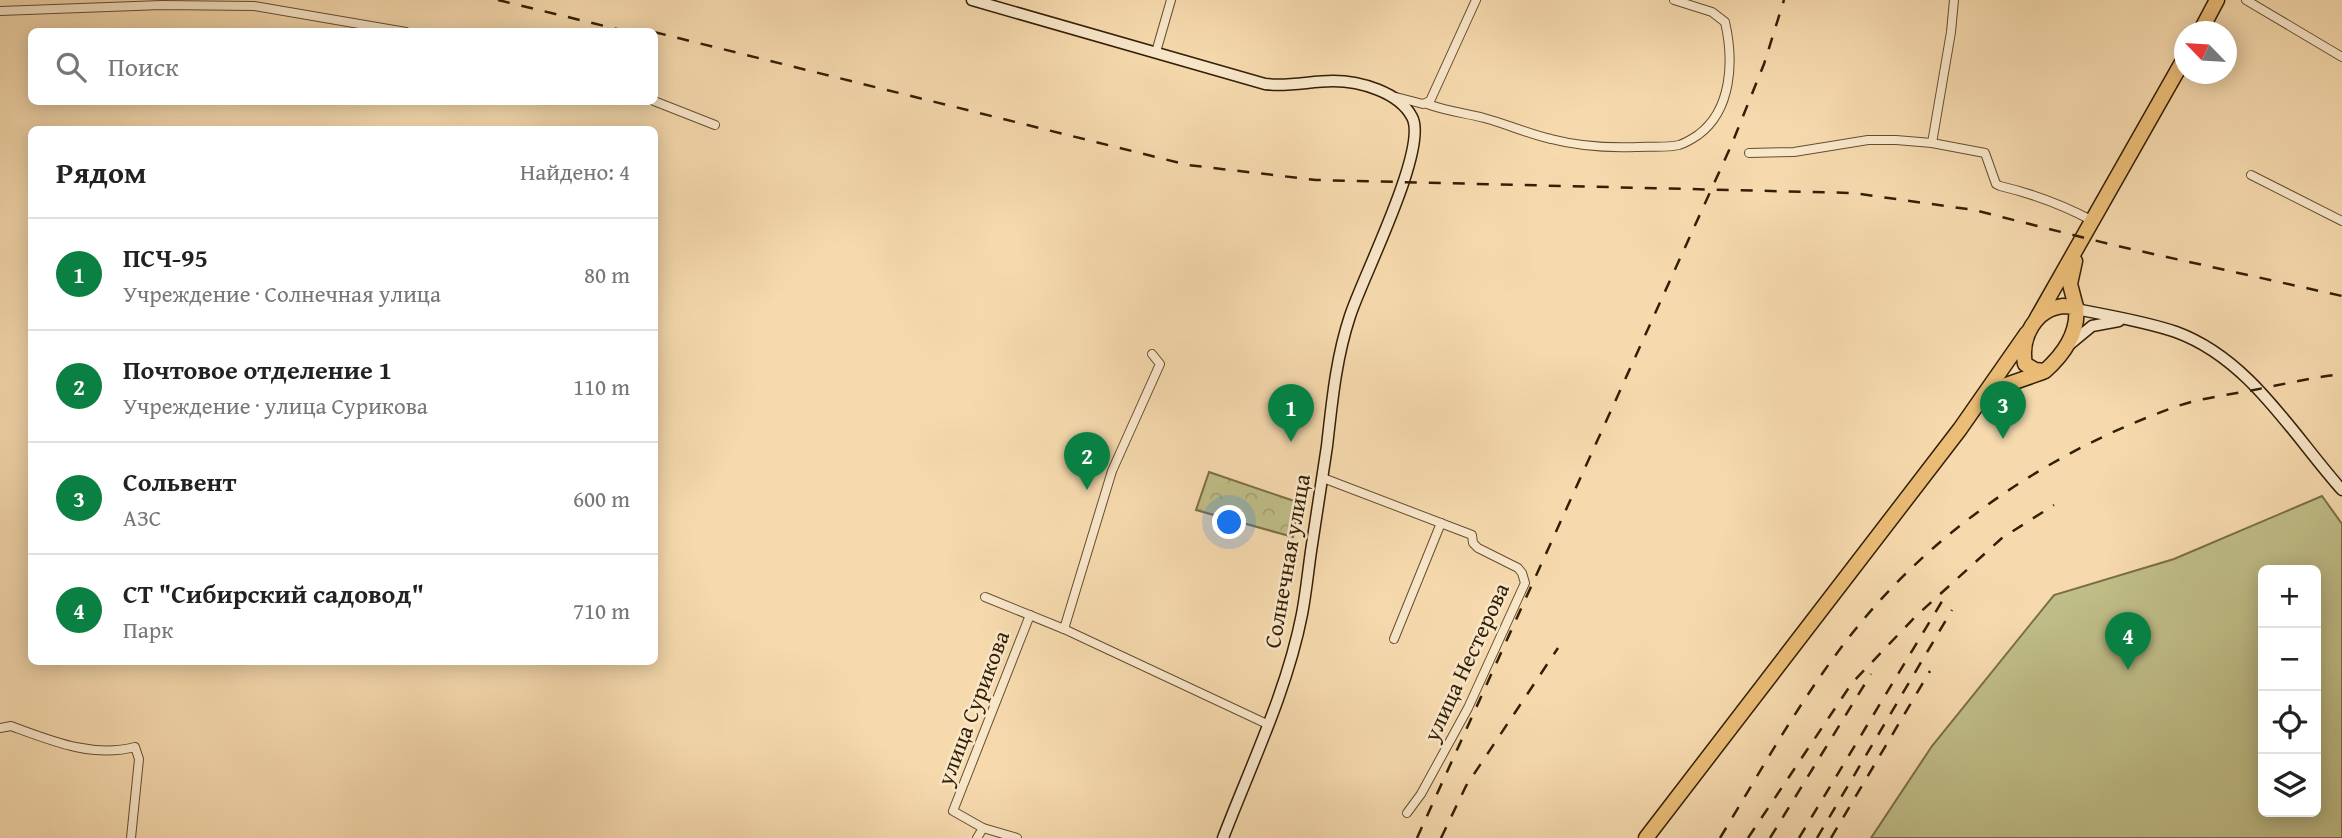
<!DOCTYPE html>
<html lang="ru">
<meta charset="utf-8">
<style>
:root{--surface:#fff;--page:#f6f6f6;--text:#222;--muted:#767676;--line:#e0e0e0;--accent:#0b8043}
body{margin:0;font-family:"Gentium Book Plus",serif;background:var(--page);color:var(--text)}
.controls{position:absolute;right:21px;bottom:21px;display:grid;overflow:hidden;border-radius:10px;box-shadow:0 4px 18px #0003}
.controls button{width:63px;height:63px;display:grid;place-items:center;padding:0;border:0;border-bottom:2px solid var(--line);background:var(--surface);color:var(--text);font:35px sans-serif}
.compass{position:absolute;left:2174px;top:21px;width:63px;height:63px;border-radius:50%;background:var(--surface);box-shadow:0 4px 18px #0003;rotate:295deg}
.you{position:absolute;left:1230px;top:523px;width:24px;height:24px;margin:-18px;border:5px solid #fff;border-radius:50%;background:#1a73e8;box-shadow:0 0 0 10px #1a73e833}
.badge{display:grid;place-items:center;width:46px;height:46px;border-radius:50%;background:var(--accent);color:#fff;font-size:23px;font-weight:700}
.pin{position:absolute;translate:-50% -58px;filter:drop-shadow(0 2px 4px #0008)}
.pin::after{content:'';position:absolute;top:37px;width:24px;height:21px;background:inherit;clip-path:polygon(0 0,100% 0,50% 100%)}
.list{margin:0;padding:0;list-style:none}
h2{display:flex;justify-content:space-between;align-items:center;height:91px;margin:0;padding:0 28px;font-size:30px}
h2 small{font-size:23px;font-weight:400;color:var(--muted)}
.list li{display:grid;grid-template-columns:46px 1fr auto;gap:21px;align-items:center;box-sizing:border-box;height:112px;padding:0 28px;border-top:2px solid var(--line)}
.list b{display:block;font-size:26px;white-space:nowrap}
.list p{margin:0;font-size:23px;white-space:nowrap;color:var(--muted)}
.list em{font-size:23px;font-style:normal;color:var(--muted)}
.icon{flex:none;width:38px;height:38px;fill:none;stroke:currentColor;stroke-width:2;stroke-linecap:round;stroke-linejoin:round}
.map{position:relative;flex:none;width:2342px;height:838px;overflow:hidden}
.search{position:absolute;background:var(--surface);box-shadow:0 4px 18px #0003;left:28px;top:28px;width:630px;height:77px;display:flex;align-items:center;gap:18px;box-sizing:border-box;padding:0 24px;border-radius:10px;color:var(--muted);font-size:26px}
.panel{position:absolute;background:var(--surface);box-shadow:0 4px 18px #0003;left:28px;top:126px;width:630px;height:539px;border-radius:10px}
.map>svg:first-child{display:block}
</style>
<div class="map">
<svg width="2342" height="838" viewBox="0 0 2342 838">
<defs>
<pattern id="park-crowns" width="20" height="18" patternUnits="userSpaceOnUse" patternTransform="scale(1.75)"><rect width="20" height="18" fill="#c0be88"/><path d="M2 6a3 3 0 1 1 6 0M12 15a3 3 0 1 1 6 0" fill="none" stroke="#a5a374"/></pattern>
</defs>
<rect width="100%" height="100%" fill="#f6daae"/>
<filter id="stains"><feTurbulence type="fractalNoise" baseFrequency=".00286" numOctaves="4"/><feColorMatrix values="0 0 0 0 .2 0 0 0 0 .09 0 0 0 0 .02 0 0 0 .5 -.17"/></filter>
<radialGradient id="worn" r=".72"><stop offset=".6" stop-color="#630" stop-opacity="0"/><stop offset="1" stop-color="#630" stop-opacity=".3"/></radialGradient>
<path fill="#c0be88" stroke="#7a6e46" stroke-width="2" fill-rule="evenodd" d="M2322 496 2342 524V838H1871L1932 746 2054 595 2174 559ZM2263 570H2316V812H2263Z"/>
<polygon fill="url(#park-crowns)" stroke="#7a6e46" stroke-width="2" points="1209,472 1300,503 1293,537 1196,510"/>
<g fill="none" stroke-linecap="round" stroke-linejoin="round">
<g stroke="#644e2f" stroke-width="10">
<g id="street">
<polyline points="2246,0 2342,57"/>
<polyline points="0,11 162,5 254,6 406,32"/>
<polyline points="1156,52 1171,0"/>
<polyline points="1396,97 1423,104 1430,101 1476,0"/>
<polyline points="654,101 715,125"/>
<path d="M1427 104C1446 111 1465 113 1484 118 1507 124 1528 134 1551 139 1578 146 1609 148 1636 147 1650 146 1666 148 1679 145 1686 143 1692 139 1698 135 1732 110 1734 61 1725 22L1712 12 1674 0"/>
<polyline points="1932,143 1951,32 1954,0"/>
<path d="M1749 153 1794 152 1868 140H1896L1932 143 1985 153 1996 184 2000 186C2034 194 2063 205 2093 221"/>
<polyline points="2251,175 2342,221"/>
<polyline points="1323,478 1472,535 1473,543 1478,548 1518,568 1522,573 1525,583 1468,708 1421,794 1407,813"/>
<polyline points="985,597 1064,629 1267,724"/>
<polyline points="1064,629 1112,471 1160,364 1152,354"/>
<polyline points="1394,639 1441,523"/>
<path d="M0 728 11 726C52 741 92 758 135 747L139 759 131 838"/>
<polyline points="983,828 1017,838"/>
<polyline points="977,838 983,828 953,811 1030,615"/>
</g>
</g>
<g stroke="#331f05" stroke-width="13">
<g id="secondary">
<path d="M972 0 1265 84C1289 87 1310 81 1333 81 1360 81 1399 92 1412 117 1429 148 1362 278 1350 316 1336 358 1332 402 1327 446 1322 481 1316 516 1311 551 1308 572 1306 593 1302 614 1287 691 1251 765 1223 838"/>
<path d="M2076 309C2110 316 2144 321 2176 332 2250 359 2292 434 2342 490"/>
<polyline points="2069,345 2092,326 2119,321"/>
</g>
</g>
<g stroke="#331f05" stroke-width="17">
<g id="highway">
<polyline points="2200,32 2217,0"/>
<polyline points="2075,261 2070,284 2076,307"/>
<path d="M2063 306 2076 307C2079 333 2064 354 2045 371L2035 370 2025 364C2020 338 2035 309 2063 306Z"/>
<polyline points="2037,318 2184,59"/>
<polyline points="1987,400 2006,385 2043,372"/>
<polyline points="1646,838 1960,429 2027,333"/>
</g>
</g>
<use href="#street" stroke="#f9e7ca" stroke-width="8"/>
<use href="#secondary" stroke="#f9e7ca" stroke-width="10"/>
<use href="#highway" stroke="#ebbd77" stroke-width="14"/>
<g stroke="#331f05" stroke-width="2.5" stroke-dasharray="12 12" stroke-linecap="butt">
<polyline points="498,0 629,32"/>
<polyline points="654,32 1188,165 1316,180 1853,193 1974,210 2113,245 2342,296"/>
<polyline points="1417,838 1731,146 1764,64 1784,0"/>
<polyline points="1441,838 1466,786 1558,648"/>
<path d="M1720 838C1765 764 1807 687 1863 620 1944 523 2056 449 2175 407 2197 399 2221 396 2243 392 2276 386 2308 378 2342 374"/>
<polyline points="1748,838 1852,683 1916,616 2002,538 2054,505"/>
<polyline points="1770,838 1871,674"/>
<polyline points="1799,838 1944,598"/>
<polyline points="1817,838 1952,610"/>
<polyline points="1831,838 1930,671"/>
</g>
</g>
<g text-anchor="middle" stroke-width="5" stroke-linejoin="round" paint-order="stroke">
<g font-size="23" fill="#331f05" stroke="#f9e7ca">
<text transform="translate(1287 561) rotate(-80)" y="8">Солнечная улица</text>
<text transform="translate(1466 662) rotate(-65)" y="8">улица Нестерова</text>
<text transform="translate(973 708) rotate(-69)" y="8">улица Сурикова</text>
</g>
</g>
<rect width="100%" height="100%" filter="url(#stains)"/>
<rect width="100%" height="100%" fill="url(#worn)"/>
</svg>
<div class="controls">
<button>+</button>
<button>−</button>
<button><svg class="icon" aria-label="locate" viewBox="0 0 24 24"><circle cx="12" cy="12" r="6"/><path d="M12 2v4M12 18v4M2 12h4M18 12h4"/></svg></button>
<button><svg class="icon" aria-label="layers" viewBox="0 0 24 24"><path d="M12 4l9 5-9 5-9-5zM3 14l9 5 9-5"/></svg></button>
</div>
<svg class="compass" viewBox="-18 -18 36 36"><path d="M0-13l5 13h-10z" fill="#e53935"/><path d="M0 13l5-13h-10z" fill="#767676"/></svg>
<div class="you"></div>
<div class="pin badge" style="left:1291px;top:442px">1</div>
<div class="pin badge" style="left:1087px;top:490px">2</div>
<div class="pin badge" style="left:2003px;top:439px">3</div>
<div class="pin badge" style="left:2128px;top:670px">4</div>
<div class="search"><svg class="icon" aria-label="search" viewBox="0 0 24 24"><circle cx="10" cy="10" r="6"/><path d="M15 15l6 6"/></svg>Поиск</div>
<section class="panel">
<h2>Рядом<small>Найдено: 4</small></h2>
<ul class="list">
<li><span class="badge">1</span><div><b>ПСЧ-95</b><p>Учреждение · Солнечная улица</p></div><em>80 m</em></li>
<li><span class="badge">2</span><div><b>Почтовое отделение 1</b><p>Учреждение · улица Сурикова</p></div><em>110 m</em></li>
<li><span class="badge">3</span><div><b>Сольвент</b><p>АЗС</p></div><em>600 m</em></li>
<li><span class="badge">4</span><div><b>СТ &quot;Сибирский садовод&quot;</b><p>Парк</p></div><em>710 m</em></li>
</ul>
</section>
</div>
